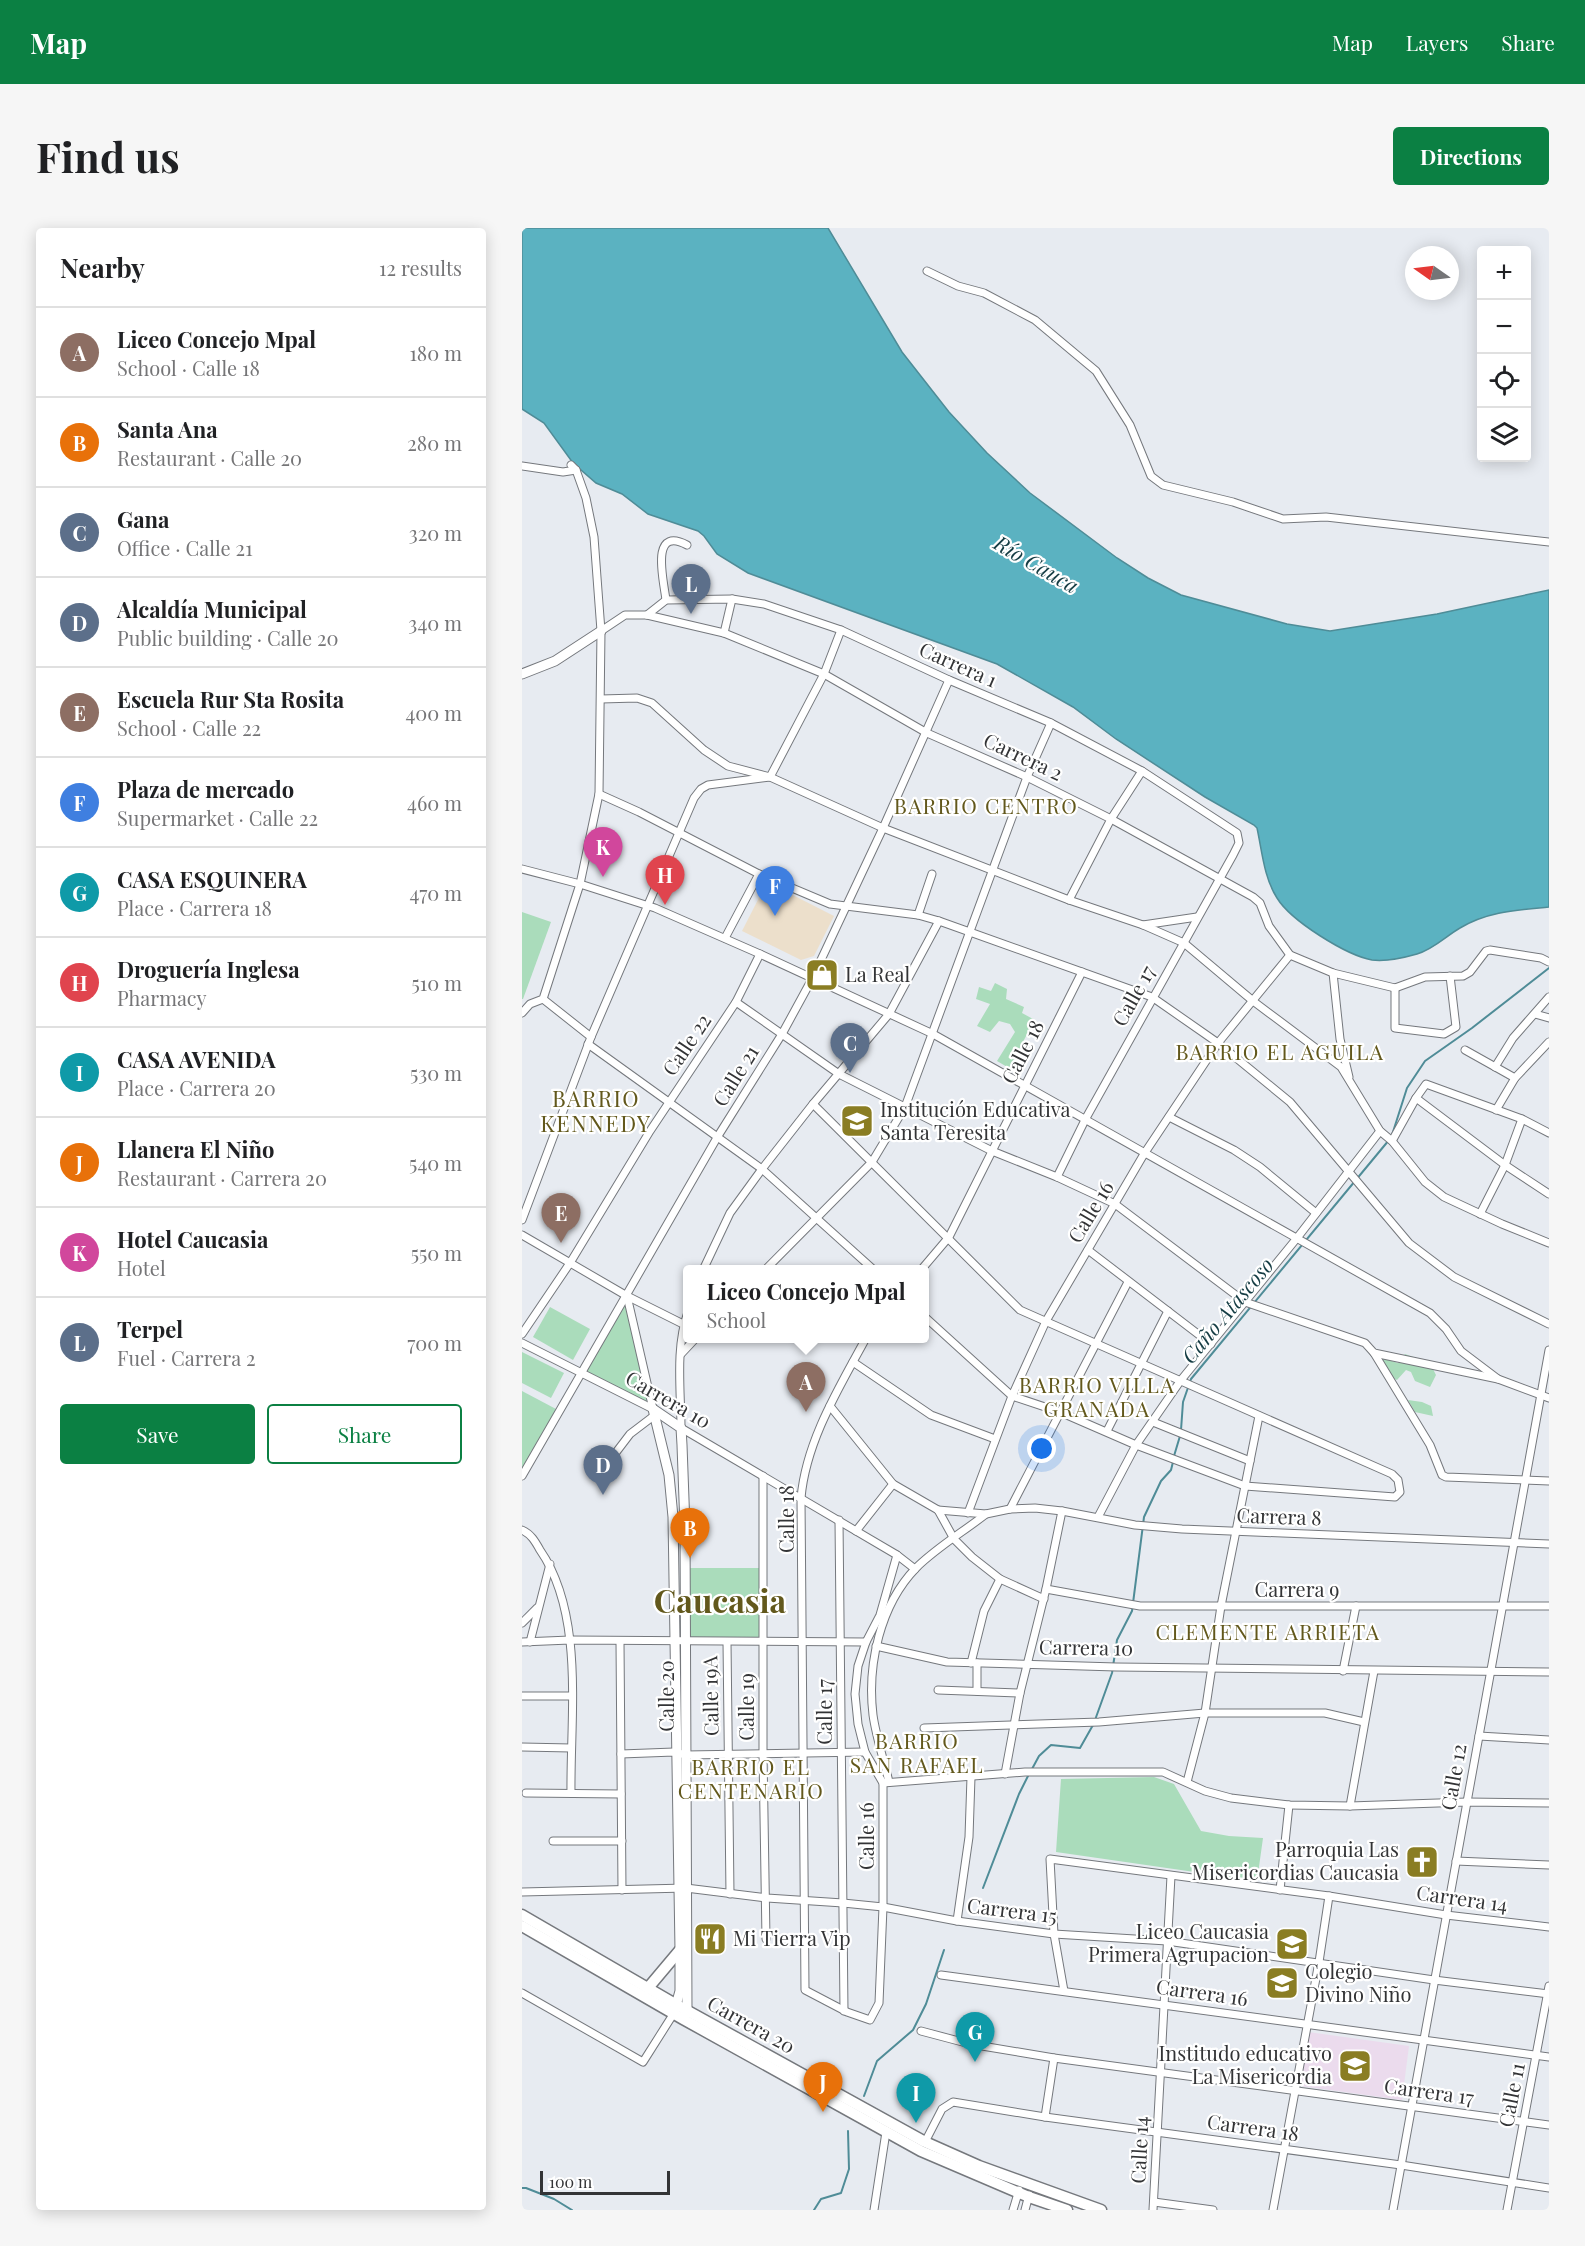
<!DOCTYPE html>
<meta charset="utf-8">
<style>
:root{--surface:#fff;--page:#f6f6f6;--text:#202124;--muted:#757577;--line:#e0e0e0;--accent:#0b8043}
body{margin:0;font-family:"Playfair Display",serif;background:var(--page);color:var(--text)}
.controls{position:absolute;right:18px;top:18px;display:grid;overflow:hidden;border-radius:6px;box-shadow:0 3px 15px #0003}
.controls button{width:54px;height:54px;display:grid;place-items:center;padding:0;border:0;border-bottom:2px solid var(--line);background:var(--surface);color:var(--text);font:30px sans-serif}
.compass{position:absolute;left:883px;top:18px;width:54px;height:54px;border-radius:50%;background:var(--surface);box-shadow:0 3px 15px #0003;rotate:284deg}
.scale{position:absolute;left:18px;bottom:15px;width:130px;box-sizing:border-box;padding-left:6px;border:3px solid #333436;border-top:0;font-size:16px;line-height:21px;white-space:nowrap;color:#333436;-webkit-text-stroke:4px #fff;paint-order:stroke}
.you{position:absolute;left:520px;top:1221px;width:21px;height:21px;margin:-15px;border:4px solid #fff;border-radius:50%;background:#1a73e8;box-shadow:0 0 0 9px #1a73e833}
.badge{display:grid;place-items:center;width:39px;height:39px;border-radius:50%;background:var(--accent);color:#fff;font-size:20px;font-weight:700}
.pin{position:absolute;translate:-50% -50px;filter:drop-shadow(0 2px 3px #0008)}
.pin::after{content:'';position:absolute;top:32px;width:21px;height:18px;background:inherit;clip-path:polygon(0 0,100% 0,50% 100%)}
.popup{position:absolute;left:161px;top:1037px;width:246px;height:78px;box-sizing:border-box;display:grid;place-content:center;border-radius:6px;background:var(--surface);filter:drop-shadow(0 2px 4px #0005);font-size:20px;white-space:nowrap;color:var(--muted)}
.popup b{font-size:22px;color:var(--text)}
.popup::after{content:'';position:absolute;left:50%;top:100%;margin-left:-12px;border:12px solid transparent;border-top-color:var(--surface)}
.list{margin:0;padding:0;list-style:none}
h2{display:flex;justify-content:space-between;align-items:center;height:78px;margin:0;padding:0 24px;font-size:26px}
h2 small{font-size:20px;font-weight:400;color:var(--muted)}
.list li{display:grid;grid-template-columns:39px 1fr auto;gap:18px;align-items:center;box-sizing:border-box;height:90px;padding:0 24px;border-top:2px solid var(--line)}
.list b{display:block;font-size:22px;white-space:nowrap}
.list p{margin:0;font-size:20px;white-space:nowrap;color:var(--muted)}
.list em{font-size:20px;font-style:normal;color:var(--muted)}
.actions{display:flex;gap:12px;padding:18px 24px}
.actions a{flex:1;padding:14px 0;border:2px solid var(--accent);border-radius:6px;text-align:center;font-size:21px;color:var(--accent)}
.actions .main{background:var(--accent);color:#fff}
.icon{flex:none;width:33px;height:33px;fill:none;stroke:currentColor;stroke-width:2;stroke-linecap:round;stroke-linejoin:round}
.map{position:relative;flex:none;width:1027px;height:1982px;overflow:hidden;border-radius:6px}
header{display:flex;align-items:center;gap:36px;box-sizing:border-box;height:84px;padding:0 30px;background:var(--accent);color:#fff}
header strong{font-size:28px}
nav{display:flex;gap:33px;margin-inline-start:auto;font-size:21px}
.intro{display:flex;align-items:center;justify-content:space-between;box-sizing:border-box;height:144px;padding:0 36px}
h1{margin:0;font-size:42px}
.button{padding:15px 27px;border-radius:6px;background:var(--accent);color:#fff;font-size:21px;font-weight:700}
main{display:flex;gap:36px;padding:0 36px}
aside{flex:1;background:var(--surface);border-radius:6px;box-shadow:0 3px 15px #0003}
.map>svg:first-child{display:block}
</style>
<header>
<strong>Map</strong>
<nav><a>Map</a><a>Layers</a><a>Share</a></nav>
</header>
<div class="intro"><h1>Find us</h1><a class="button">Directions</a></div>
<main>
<aside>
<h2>Nearby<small>12 results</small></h2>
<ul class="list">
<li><span class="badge" style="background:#8d6e63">A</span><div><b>Liceo Concejo Mpal</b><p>School · Calle 18</p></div><em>180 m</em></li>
<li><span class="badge" style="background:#e8710a">B</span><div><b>Santa Ana</b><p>Restaurant · Calle 20</p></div><em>280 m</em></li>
<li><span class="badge" style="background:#5c6f8a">C</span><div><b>Gana</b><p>Office · Calle 21</p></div><em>320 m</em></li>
<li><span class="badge" style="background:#5c6f8a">D</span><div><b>Alcaldía Municipal</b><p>Public building · Calle 20</p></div><em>340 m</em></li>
<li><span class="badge" style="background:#8d6e63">E</span><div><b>Escuela Rur Sta Rosita</b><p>School · Calle 22</p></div><em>400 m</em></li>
<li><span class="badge" style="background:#3f7fe0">F</span><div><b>Plaza de mercado</b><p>Supermarket · Calle 22</p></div><em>460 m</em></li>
<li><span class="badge" style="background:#0f9aa8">G</span><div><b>CASA ESQUINERA</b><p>Place · Carrera 18</p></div><em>470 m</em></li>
<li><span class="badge" style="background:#e0444e">H</span><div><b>Droguería Inglesa</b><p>Pharmacy</p></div><em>510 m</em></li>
<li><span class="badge" style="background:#0f9aa8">I</span><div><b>CASA AVENIDA</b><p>Place · Carrera 20</p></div><em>530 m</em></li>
<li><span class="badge" style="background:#e8710a">J</span><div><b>Llanera El Niño</b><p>Restaurant · Carrera 20</p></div><em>540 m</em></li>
<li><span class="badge" style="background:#d1479c">K</span><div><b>Hotel Caucasia</b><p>Hotel</p></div><em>550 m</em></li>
<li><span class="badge" style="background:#5c6f8a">L</span><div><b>Terpel</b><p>Fuel · Carrera 2</p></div><em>700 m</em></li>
</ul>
<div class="actions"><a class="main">Save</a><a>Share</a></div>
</aside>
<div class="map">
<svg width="1027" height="1982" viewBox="0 0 1027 1982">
<rect width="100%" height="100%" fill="#e7ebf1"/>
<polygon fill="#ecdfcb" points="245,654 312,688 292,728 279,732 220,703"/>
<polygon fill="#ebdbed" points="786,1804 887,1818 880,1872 779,1858"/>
<g fill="#aadcbb">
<polygon points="0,684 29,694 1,771 0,771"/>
<polygon points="473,755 485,761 484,771 502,779 500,785 511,791 511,795 487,840 475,833 493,804 488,796 477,793 468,804 455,798 468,776 454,771 457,759 469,763"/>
<polygon points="103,1074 128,1176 61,1144"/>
<polygon points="28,1079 68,1101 51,1132 11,1109"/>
<polygon points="0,1124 42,1145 29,1170 0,1155"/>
<polygon points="883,1126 908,1135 914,1147 908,1159 893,1153 889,1144 884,1142 875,1152 859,1145 855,1134 857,1129 876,1135"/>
<polygon points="0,1163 34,1181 0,1243"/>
<polygon points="886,1172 900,1174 909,1178 911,1188 893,1184"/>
<rect x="166" y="1340" width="72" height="69"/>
<polygon points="632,1549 652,1556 679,1603 707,1608 741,1610 735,1653 534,1624 539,1551"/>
</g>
<path fill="#5bb2c1" stroke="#4f8c97" stroke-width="1.5" d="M0 0H306L380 124 427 184 465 225 508 265 595 330 626 350 659 367 765 396 808 403 915 386 1027 362V679C996 682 966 683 938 700 924 708 912 721 895 726 881 730 865 734 850 732 824 727 769 693 755 670 742 650 740 623 735 600L732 597 683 569 594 511 551 479 475 436 226 345 195 326 182 308 176 303 126 286 100 266 74 255 51 235 22 195 0 181Z"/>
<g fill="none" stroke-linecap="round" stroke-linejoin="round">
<g stroke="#4f8c97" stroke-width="2">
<polyline points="870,907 885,860 903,833 950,800 1027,740"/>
<polyline points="659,1202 661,1174 669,1151 867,912"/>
<polyline points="652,1228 658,1208"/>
<polyline points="573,1492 590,1445 595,1412 610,1383 622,1289 639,1253 649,1242 651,1234"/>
<polyline points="510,1541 517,1528 529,1517 558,1520 571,1497"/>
<polyline points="461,1660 497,1566 507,1546"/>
<polyline points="342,1868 355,1833 391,1802 404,1776 422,1722"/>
<polyline points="0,1960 4,1960 32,1971 50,1982"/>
<polyline points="292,1982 299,1971 319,1965 327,1941 326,1903"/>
</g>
<g stroke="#75787d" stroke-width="9">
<g id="street">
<polyline points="405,43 436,58 462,65 513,92 574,143 608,197 629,248 641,257 711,274 761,291 804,289 1027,314"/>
<polyline points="0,238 41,244 54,242"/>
<path d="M144 372C142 354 127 297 165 317"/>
<polyline points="125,387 144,372 210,371 242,376 319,402 427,452 529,495 620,543 715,605 717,615 711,627 564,890 535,949"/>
<polyline points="79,403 103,387 125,387 202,405 302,446 405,505 505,549 589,591 731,669 738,675 747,698 768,727 811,745 873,760 903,749 941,748 948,744 964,723 968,722 1019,730 1027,734"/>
<polyline points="202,405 210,371"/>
<polyline points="79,471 115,470 130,475 182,522 206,538 248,549 361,600 547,672 621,697 662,715 731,773 819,839 858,903 870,913 903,954 922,969 980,996 1027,1015"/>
<polyline points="77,566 117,584 237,646 308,676 396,687 417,693 630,769 696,815 768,874 887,1015 932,1049 1027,1096"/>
<polyline points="0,641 58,656 133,680 238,726 411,806 908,1085 924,1101 939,1123 976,1151"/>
<polyline points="547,672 589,591 620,543"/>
<polyline points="396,687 410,646"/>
<polyline points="621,697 675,689"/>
<polyline points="203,710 237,646"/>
<polyline points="811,745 818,811 827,849"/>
<polyline points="873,760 873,800 922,806 934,799 928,748"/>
<polyline points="21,771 69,809"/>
<polyline points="214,774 317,846 470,923 535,949 593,976 723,1074 843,1115 852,1125 976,1151 1027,1170"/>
<polyline points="0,785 8,776 21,771 58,656 77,566 79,403 72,309 64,270 54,242 49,237"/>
<polyline points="1013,786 1027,790"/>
<polyline points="66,816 240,941 352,1042"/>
<polyline points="943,822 993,850"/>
<polyline points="973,839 991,810 1027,769"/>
<polyline points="894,870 983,937 1027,966"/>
<polyline points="291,876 498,1082 870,1246 876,1252 878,1264 873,1269 723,1258 614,1217 538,1184 490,1168 403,1089"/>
<polyline points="974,882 993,850 1027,814"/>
<polyline points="647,889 712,922 738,939 794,985"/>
<polyline points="870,913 894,870 904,856 1000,891 1027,905"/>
<polyline points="958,986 983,937 1000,891"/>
<polyline points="0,992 69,809 172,570 179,561 186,557 248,549 302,446 319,402"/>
<polyline points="0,1007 105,1068 161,1096"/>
<polyline points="566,1022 689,1116"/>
<polyline points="181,1042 208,985 240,941 291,876 367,786 417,693"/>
<polyline points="243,1042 350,934 383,879 505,549 529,495"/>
<polyline points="399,1042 427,1009 560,744"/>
<polyline points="105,1068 131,1181"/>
<path d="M166 1084C153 1120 159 1163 159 1200L375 1327 393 1341"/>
<polyline points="0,1106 48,1035 128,903 214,774 238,726"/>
<path d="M344 1110C317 1160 284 1213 279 1270L283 1762 325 1784 348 1792 357 1775 361 1679V1555L343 1524 336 1496 333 1466 336 1438 344 1414 358 1387 375 1327"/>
<polyline points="0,1115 131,1181"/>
<polyline points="852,1125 908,1217 920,1247 924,1249 1027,1253"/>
<polyline points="159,1126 174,1110"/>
<polyline points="331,1134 409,1187 473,1211"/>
<polyline points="308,1178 371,1256 416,1282 432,1311 450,1329 478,1351 522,1371"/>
<polyline points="631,1194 728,1233"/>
<polyline points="585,1203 646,1083"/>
<polyline points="92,1227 108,1206 133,1187"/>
<polyline points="0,1248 196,908 260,806 290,751 361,600 427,452"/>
<polyline points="241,1248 241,1526 244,1711"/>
<polyline points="488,1281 606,1054"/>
<polyline points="416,1282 464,1286 488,1281 513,1280 540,1283 613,1297 660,1301 1027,1316"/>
<polyline points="446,1285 490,1168 524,1093 622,926 696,815 768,727"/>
<polyline points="576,1289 614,1217 659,1152 775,1010 858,903"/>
<polyline points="317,1292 322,1783"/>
<path d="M0 1302C9 1306 13 1313 18 1322 63 1387 48 1489 49 1565"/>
<polyline points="334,1303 371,1256"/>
<polyline points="524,1361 618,1378 1027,1378"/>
<polyline points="0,1395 15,1380"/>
<polyline points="0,1414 48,1412 344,1414"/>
<polyline points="8,1414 28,1336"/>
<polyline points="98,1414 100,1662"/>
<polyline points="205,1414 208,1666"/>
<polyline points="354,1418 425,1434 594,1439 1027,1444"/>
<polyline points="449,1435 462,1383 478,1351"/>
<polyline points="455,1435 455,1463"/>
<polyline points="821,1443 834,1378"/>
<polyline points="416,1462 498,1465"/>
<polyline points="0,1468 50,1468"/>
<polyline points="402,1500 577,1494 683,1485 803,1485 842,1494"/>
<polyline points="957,1508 1027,1512"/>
<polyline points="0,1519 49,1520"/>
<polyline points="99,1526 152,1524 164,1527 343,1524"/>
<polyline points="483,1546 498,1465 524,1361 540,1283"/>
<path d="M367 1554C362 1532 354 1509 351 1487 345 1437 358 1377 394 1340 414 1320 441 1304 464 1286"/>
<polyline points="665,1554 683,1485 699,1378 737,1188"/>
<polyline points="361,1555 503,1544 641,1544 683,1563 709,1570 767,1577 828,1578 945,1574 1027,1575"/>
<polyline points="4,1565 99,1566"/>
<polyline points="828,1578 852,1443"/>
<polyline points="31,1613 100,1613"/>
<polyline points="934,1633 1027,1637"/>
<polyline points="758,1662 767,1577"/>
<polyline points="0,1664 164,1660 245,1670 321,1675 361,1679 435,1693 532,1706 645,1713 912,1752 1027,1766"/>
<polyline points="435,1693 447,1609 449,1549"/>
<polyline points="419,1747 1027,1829"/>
<polyline points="542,1763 532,1706 528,1631 807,1668 924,1687 1027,1699"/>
<polyline points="0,1765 121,1834 152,1785"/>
<polyline points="399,1803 448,1816 532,1830 1027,1897"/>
<polyline points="523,1889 532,1830"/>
<polyline points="403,1914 420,1881 431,1874 523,1889 879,1937 1027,1960"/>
<polyline points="632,1974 691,1982"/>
<polyline points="352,1982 364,1904"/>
<polyline points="491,1982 497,1962"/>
<polyline points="503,1982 507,1967"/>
<polyline points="631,1982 649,1648"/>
<polyline points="751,1982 797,1734 807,1668"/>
<polyline points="871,1982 1027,1122"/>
<polyline points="985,1982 1027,1758"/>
</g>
</g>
<g stroke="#75787d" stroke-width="11">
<g id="secondary">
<polyline points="0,446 33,433 79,403"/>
<polyline points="131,1181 159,1200 160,1217 163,1299 165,1782 163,1787"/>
<polyline points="131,1181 147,1247 151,1289 158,1722 158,1763 153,1781"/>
</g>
</g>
<g stroke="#75787d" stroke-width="13">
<g id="primary">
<polyline points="0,1687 155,1777 403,1914 457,1938 579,1982"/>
<polyline points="0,1698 161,1791 399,1923 507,1969 545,1982"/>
<polyline points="126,1760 158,1722"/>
</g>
</g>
<use href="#street" stroke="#fff" stroke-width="7"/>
<use href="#secondary" stroke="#fff" stroke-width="9"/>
<use href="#primary" stroke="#fff" stroke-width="10"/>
</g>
<defs>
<g id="shop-square" transform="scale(1.725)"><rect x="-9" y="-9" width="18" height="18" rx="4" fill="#8a7d23" stroke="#fff"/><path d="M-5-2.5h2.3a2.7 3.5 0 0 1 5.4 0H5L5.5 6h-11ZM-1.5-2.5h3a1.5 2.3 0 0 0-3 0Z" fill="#fff"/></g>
<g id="school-square" transform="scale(1.725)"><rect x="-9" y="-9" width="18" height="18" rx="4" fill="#8a7d23" stroke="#fff"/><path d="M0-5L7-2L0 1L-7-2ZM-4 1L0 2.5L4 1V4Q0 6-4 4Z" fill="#fff"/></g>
<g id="church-square" transform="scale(1.725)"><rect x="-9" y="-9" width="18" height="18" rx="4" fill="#8a7d23" stroke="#fff"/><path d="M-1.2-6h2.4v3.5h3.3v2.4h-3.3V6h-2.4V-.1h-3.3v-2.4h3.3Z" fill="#fff"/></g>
<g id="restaurant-square" transform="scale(1.725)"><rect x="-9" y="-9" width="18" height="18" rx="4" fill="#8a7d23" stroke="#fff"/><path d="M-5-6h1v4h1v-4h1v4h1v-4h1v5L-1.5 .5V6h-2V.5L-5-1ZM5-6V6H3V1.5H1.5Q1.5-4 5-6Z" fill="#fff"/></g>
</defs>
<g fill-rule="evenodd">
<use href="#shop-square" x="300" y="747"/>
<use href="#school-square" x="335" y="893"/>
<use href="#church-square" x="900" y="1634"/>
<use href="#restaurant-square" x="188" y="1711"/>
<use href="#school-square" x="770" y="1716"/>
<use href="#school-square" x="760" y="1755"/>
<use href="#school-square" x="833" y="1838"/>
</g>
<g text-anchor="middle" stroke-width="4.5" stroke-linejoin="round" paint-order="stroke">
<g font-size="20" fill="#333436" stroke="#fff">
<text transform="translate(436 437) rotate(24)" y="7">Carrera 1</text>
<text transform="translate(501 529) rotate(25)" y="7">Carrera 2</text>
<text transform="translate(612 768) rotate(-61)" y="7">Calle 17</text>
<text transform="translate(165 817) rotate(-56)" y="7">Calle 22</text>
<text transform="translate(501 824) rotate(-63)" y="7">Calle 18</text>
<text transform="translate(214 848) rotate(-58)" y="7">Calle 21</text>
<text transform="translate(569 984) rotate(-59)" y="7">Calle 16</text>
<text transform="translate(146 1172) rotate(30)" y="7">Carrera 10</text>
<text transform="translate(757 1289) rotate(2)" y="7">Carrera 8</text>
<text transform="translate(265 1291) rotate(-90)" y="7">Calle 18</text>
<text x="775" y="1369">Carrera 9</text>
<text transform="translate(564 1420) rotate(1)" y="7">Carrera 10</text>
<text transform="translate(145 1468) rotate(-90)" y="7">Calle 20</text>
<text transform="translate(189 1468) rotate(-91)" y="7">Calle 19A</text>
<text transform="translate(225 1479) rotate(-90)" y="7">Calle 19</text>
<text transform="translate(303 1484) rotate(-90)" y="7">Calle 17</text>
<text transform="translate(932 1549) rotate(-80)" y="7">Calle 12</text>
<text transform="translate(345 1608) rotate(-90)" y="7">Calle 16</text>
<text transform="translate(940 1671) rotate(8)" y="7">Carrera 14</text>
<text transform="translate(490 1683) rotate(7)" y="7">Carrera 15</text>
<text transform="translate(680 1765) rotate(8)" y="7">Carrera 16</text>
<text transform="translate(229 1797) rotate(29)" y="7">Carrera 20</text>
<text transform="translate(907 1864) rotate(8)" y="7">Carrera 17</text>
<text transform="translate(990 1867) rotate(-79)" y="7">Calle 11</text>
<text transform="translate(731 1900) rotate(8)" y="7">Carrera 18</text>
<text transform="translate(618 1922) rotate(-87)" y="7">Calle 14</text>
</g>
<g font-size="20" fill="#333436" stroke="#fff" text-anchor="start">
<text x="323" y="754">La Real</text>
<text x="358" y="889">Institución Educativa<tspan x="358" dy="23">Santa Teresita</tspan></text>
<text x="877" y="1629" text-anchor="end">Parroquia Las<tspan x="877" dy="23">Misericordias Caucasia</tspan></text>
<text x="747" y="1711" text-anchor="end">Liceo Caucasia<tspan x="747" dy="23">Primera Agrupacion</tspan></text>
<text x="211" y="1718">Mi Tierra Vip</text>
<text x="783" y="1751">Colegio<tspan x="783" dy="23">Divino Niño</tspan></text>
<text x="810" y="1833" text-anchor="end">Institudo educativo<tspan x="810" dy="23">La Misericordia</tspan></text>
</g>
<g font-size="21" font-style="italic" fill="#153d44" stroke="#fff">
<text transform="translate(514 337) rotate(30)" y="7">Río Cauca</text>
<text transform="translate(706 1083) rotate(-50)" y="7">Caño Atascoso</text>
</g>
<g font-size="21" letter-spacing="1.5" fill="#62581c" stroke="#fff">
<text x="464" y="586">BARRIO CENTRO</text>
<text x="758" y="832">BARRIO EL AGUILA</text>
<text x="575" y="1165">BARRIO VILLA<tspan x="575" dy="24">GRANADA</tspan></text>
<text x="746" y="1412">CLEMENTE ARRIETA</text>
<text x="395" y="1521">BARRIO<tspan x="395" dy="24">SAN RAFAEL</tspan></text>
<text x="229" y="1547">BARRIO EL<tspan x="229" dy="24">CENTENARIO</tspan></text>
</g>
<g font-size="22" letter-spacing="1.5" fill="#62581c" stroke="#fff">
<text x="74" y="879">BARRIO<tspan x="74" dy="25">KENNEDY</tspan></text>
</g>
<g font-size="32" font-weight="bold" fill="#62581c" stroke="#fff">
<text x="198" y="1385">Caucasia</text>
</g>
</g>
</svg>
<div class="controls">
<button>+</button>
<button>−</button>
<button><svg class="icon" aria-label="locate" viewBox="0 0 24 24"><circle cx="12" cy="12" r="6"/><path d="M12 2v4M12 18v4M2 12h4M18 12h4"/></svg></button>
<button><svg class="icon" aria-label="layers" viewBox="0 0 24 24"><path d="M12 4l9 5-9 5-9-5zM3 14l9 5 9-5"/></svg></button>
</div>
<svg class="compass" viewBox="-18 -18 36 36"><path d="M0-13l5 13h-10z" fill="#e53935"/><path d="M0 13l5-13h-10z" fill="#757577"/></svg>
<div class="scale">100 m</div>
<div class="you"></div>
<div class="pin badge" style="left:284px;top:1184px;background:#8d6e63">A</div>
<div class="popup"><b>Liceo Concejo Mpal</b>School</div>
<div class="pin badge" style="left:168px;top:1330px;background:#e8710a">B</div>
<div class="pin badge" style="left:328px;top:845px;background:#5c6f8a">C</div>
<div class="pin badge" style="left:81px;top:1267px;background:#5c6f8a">D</div>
<div class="pin badge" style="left:39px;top:1015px;background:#8d6e63">E</div>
<div class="pin badge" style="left:253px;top:688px;background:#3f7fe0">F</div>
<div class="pin badge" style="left:453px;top:1834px;background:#0f9aa8">G</div>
<div class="pin badge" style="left:143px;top:677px;background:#e0444e">H</div>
<div class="pin badge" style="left:394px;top:1895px;background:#0f9aa8">I</div>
<div class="pin badge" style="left:301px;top:1884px;background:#e8710a">J</div>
<div class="pin badge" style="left:81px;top:649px;background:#d1479c">K</div>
<div class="pin badge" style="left:169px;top:386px;background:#5c6f8a">L</div>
</div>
</main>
